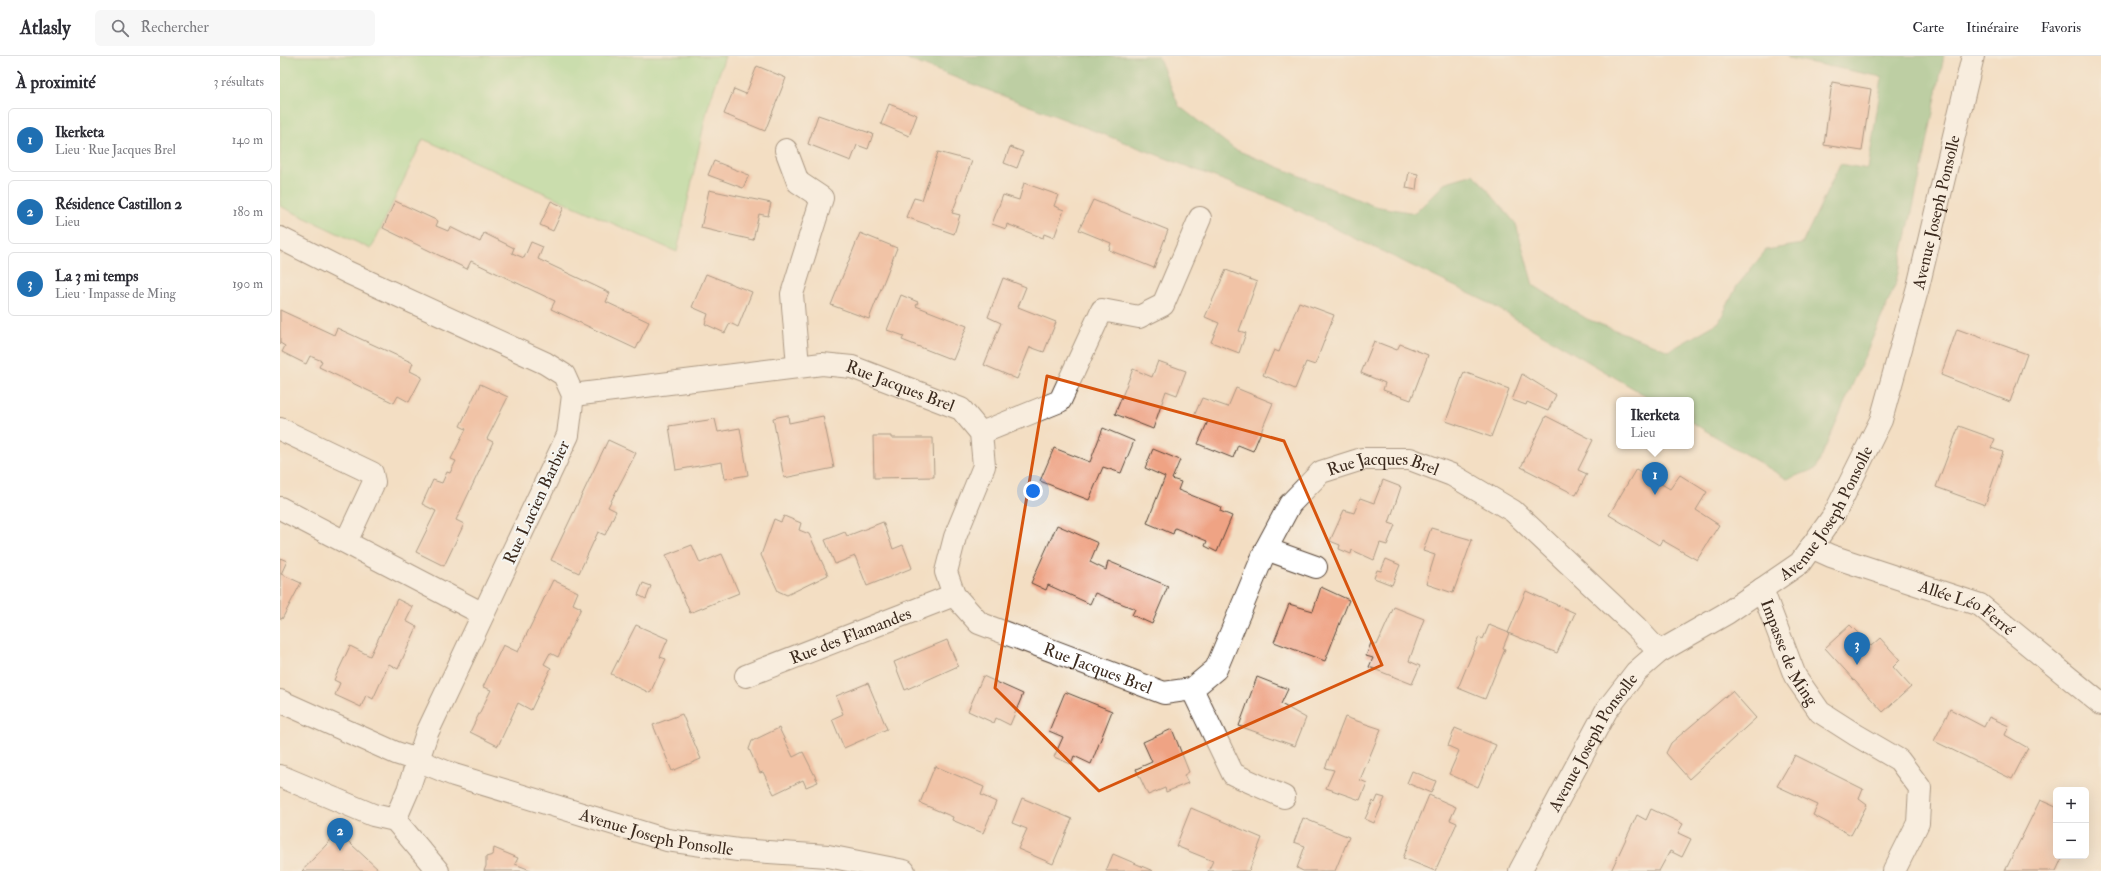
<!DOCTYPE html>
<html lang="fr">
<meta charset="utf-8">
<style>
:root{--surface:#fff;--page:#f7f7f7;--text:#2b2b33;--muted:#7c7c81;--line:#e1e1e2;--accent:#1f6fb2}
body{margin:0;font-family:"IM FELL Double Pica",serif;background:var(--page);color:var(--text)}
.controls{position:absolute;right:12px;bottom:12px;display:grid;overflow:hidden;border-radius:6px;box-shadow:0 4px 16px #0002}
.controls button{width:36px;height:36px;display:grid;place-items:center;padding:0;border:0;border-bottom:1px solid var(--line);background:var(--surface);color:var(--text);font:20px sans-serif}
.you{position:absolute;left:753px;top:435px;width:14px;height:14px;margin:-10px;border:3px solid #fff;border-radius:50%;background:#1a73e8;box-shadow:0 0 0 6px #1a73e833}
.badge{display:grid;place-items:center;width:26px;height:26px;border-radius:50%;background:var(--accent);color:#fff;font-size:13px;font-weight:700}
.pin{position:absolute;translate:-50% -33px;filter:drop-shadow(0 1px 2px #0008)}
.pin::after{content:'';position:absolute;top:21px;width:14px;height:12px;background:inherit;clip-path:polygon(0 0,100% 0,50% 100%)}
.popup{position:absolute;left:1336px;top:341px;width:78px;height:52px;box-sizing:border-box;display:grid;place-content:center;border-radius:6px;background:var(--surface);filter:drop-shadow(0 1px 3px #0005);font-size:13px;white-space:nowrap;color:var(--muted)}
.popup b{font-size:15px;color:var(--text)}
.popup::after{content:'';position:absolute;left:50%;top:100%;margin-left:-8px;border:8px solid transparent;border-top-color:var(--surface)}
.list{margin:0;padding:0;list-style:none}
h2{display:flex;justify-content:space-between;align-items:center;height:52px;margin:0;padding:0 16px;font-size:17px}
h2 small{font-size:13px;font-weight:400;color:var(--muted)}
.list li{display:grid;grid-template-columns:26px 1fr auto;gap:12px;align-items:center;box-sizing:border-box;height:64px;margin:0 8px 8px;padding:0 8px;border:1px solid var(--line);border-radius:6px}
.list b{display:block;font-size:15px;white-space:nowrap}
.list p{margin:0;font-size:13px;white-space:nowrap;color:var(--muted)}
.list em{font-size:13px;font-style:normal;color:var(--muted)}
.icon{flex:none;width:22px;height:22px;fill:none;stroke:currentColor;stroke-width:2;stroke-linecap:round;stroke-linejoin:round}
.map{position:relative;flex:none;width:1821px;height:815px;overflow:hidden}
header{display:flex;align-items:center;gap:24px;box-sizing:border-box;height:56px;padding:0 20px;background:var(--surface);border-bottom:1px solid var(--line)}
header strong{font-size:19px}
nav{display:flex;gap:22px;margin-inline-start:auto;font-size:14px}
.search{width:280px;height:36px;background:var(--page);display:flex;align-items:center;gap:10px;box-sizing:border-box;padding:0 14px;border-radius:6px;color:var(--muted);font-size:15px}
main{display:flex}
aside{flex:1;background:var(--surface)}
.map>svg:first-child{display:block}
</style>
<header>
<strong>Atlasly</strong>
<div class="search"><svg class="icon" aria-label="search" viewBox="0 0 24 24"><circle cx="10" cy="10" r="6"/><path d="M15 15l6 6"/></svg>Rechercher</div>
<nav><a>Carte</a><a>Itinéraire</a><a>Favoris</a></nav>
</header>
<main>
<aside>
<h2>À proximité<small>3 résultats</small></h2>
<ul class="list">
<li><span class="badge">1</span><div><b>Ikerketa</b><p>Lieu · Rue Jacques Brel</p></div><em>140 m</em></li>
<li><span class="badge">2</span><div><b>Résidence Castillon 2</b><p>Lieu</p></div><em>180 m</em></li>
<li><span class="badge">3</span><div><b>La 3 mi temps</b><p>Lieu · Impasse de Ming</p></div><em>190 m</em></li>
</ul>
</aside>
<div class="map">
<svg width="1821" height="815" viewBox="0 0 1821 815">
<rect width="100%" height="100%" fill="#f6f6f2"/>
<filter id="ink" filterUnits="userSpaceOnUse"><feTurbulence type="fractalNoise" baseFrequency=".025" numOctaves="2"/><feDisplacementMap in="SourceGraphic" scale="8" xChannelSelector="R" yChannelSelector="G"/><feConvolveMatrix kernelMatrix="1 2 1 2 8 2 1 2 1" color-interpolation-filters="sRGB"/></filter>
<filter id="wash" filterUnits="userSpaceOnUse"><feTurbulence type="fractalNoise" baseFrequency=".012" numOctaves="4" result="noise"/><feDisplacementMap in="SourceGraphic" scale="16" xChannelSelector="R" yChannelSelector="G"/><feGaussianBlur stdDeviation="0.9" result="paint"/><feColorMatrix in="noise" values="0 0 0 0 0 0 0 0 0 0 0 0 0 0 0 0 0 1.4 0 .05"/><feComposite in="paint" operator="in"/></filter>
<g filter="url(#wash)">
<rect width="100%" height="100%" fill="#f3dec3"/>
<polygon fill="#9adb92" stroke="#6a8258" points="0,0 445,0 427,54 397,196 143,83 91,193 0,150"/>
<polygon fill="#7bbb7c" stroke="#5b724d" points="619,0 878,0 899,50 954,93 1094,150 1135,157 1166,126 1194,118 1236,168 1253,229 1307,263 1389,295 1439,266 1457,230 1486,194 1522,188 1560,108 1588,113 1602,21 1508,2 1508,0 1664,0 1644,103 1615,230 1536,413 1507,423 1411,366 1411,344 1373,344 1207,246 1000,146"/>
<g id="blocks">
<g fill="#efa384">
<polygon points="477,10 506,22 485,75 444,58 454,33 466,38"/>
<polygon points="1552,26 1591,33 1582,95 1544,89"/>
<polygon points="609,48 637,59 629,80 601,68"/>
<polygon points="538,59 593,78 588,93 577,89 571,105 528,88"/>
<polygon points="730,91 743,96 737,112 724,107"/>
<polygon points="658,96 692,105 672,157 680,159 674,178 626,161 634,142 642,144"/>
<polygon points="434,105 469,119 463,132 428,119"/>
<polygon points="1129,116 1138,118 1136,134 1126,132"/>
<polygon points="744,127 778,139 774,150 784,154 774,182 764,178 763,182 727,168 726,173 712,168 723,139 739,144"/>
<polygon points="429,134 491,147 488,160 479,158 473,184 421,172"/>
<polygon points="813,144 888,174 874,212 829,194 831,187 799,174"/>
<polygon points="115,145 158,165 156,170 168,175 170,171 200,186 204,177 234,192 232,197 244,202 251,186 263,191 258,203 330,237 326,246 369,266 356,293 271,253 275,245 191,205 187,213 103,172"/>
<polygon points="271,145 284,151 273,175 260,169"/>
<polygon points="580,177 617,192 589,263 551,249"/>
<polygon points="946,214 977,226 959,275 966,277 959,297 931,286 939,267 925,261"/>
<polygon points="426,218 472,236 458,271 450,267 445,277 425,268 428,258 412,251"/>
<polygon points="723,222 746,231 738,251 776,266 764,296 750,291 737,323 704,309 721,267 708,261"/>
<polygon points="621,239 638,246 636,250 687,270 673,304 622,284 624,280 607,274"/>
<polygon points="1019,246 1054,259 1035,309 1026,306 1015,333 983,319 994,294 999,296"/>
<polygon points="0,254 54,279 57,272 133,307 130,315 142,321 129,346 118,340 114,347 39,311 42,305 30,300 26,308 2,296 5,290 0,287"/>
<polygon points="1677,273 1747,298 1730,346 1661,319"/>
<polygon points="1094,285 1117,294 1120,288 1148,299 1131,344 1103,334 1105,327 1081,317"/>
<polygon points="878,305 906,315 897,339 886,335 873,373 835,358 853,313 872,321"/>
<polygon points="1184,316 1229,333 1211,381 1166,365"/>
<polygon points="1242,318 1276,339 1268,355 1247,346 1246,349 1232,344"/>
<polygon points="200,328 228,341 207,383 213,386 176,464 184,468 164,510 136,496 156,455 142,448 153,424 162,427 167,416 170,417 176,405 171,403 186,373 180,370"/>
<polygon points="956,332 993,347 973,395 958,389 953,402 918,388 928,365 914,360 922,342 948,351"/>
<polygon points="508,359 509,367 543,360 554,412 504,422 493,362"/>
<polygon points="1266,360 1313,384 1298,414 1307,418 1296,439 1241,411"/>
<polygon points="435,363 438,376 460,372 468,419 445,423 442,406 396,414 389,370"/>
<polygon points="1679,370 1715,383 1711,392 1723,396 1705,449 1656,431"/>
<polygon points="823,372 854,385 841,417 823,411 809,444 760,425 774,392 810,406"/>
<polygon points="593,380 611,380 611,382 653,382 654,421 594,422"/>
<polygon points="328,384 356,397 328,451 336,455 325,479 318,476 299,517 271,504"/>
<polygon points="873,393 900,404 892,423 901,426 898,434 941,451 940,455 952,460 937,496 925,490 927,485 895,472 893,478 867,467 885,421 865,412"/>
<polygon points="1356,413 1390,433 1400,419 1427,436 1416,454 1439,469 1417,504 1382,484 1379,489 1329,459"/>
<polygon points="1103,424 1121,431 1109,467 1115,469 1107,489 1100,487 1094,504 1072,494 1071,498 1059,493 1060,489 1050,485 1064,454 1074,457 1080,442 1094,447"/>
<polygon points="504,460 521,467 519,474 529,478 548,519 507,539 498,535 481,499 494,463 501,466"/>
<polygon points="603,466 613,493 623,489 632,512 587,530 575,500 555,508 545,484 565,476 567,480"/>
<polygon points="777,469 818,487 810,506 826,514 828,505 888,530 872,568 852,559 855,553 815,537 810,548 768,529 766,534 751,527"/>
<polygon points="1151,472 1192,484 1173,537 1146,528 1155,499 1143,495"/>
<polygon points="412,489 420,507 442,498 459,537 410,557 386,499"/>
<polygon points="0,502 7,505 1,518 21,527 2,563 0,562"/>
<polygon points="1106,503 1120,509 1112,529 1094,522 1097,514 1101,515"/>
<polygon points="273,524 298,536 293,548 301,552 278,601 270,597 264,608 271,612 251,654 238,647 218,690 190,676 211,634 203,631 223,589 238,596"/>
<polygon points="363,527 371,530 366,543 358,539"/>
<polygon points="1041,531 1069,544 1045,605 994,586 1009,548 1033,555"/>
<polygon points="1246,535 1295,557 1277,597 1228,577"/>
<polygon points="117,543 133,551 126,565 137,571 118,613 109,608 93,643 86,639 81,651 55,639 60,627 54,624 70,590 90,600"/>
<polygon points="1114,551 1144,563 1129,605 1140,610 1132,628 1089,611 1093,602 1086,600 1091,587 1097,589"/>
<polygon points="356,569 388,583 380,601 386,603 370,637 331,618"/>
<polygon points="1209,569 1229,577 1223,592 1225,593 1205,643 1178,632 1199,581 1203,583"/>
<polygon points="1570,569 1591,590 1600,582 1620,604 1613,611 1631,631 1603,656 1545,592"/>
<polygon points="667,584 678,610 625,634 614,606"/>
<polygon points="703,620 743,638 730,669 716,662 714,667 688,655"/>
<polygon points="977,621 1008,633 1001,648 1026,662 1015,690 959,670"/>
<polygon points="588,627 607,673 564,692 552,663 563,658 556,640"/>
<polygon points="1452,635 1476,662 1409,723 1386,697 1391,687"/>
<polygon points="785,636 832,655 811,708 794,700 791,708 774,701 783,681 769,675"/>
<polygon points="1670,653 1704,671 1709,661 1729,670 1725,679 1748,692 1732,723 1654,685"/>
<polygon points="402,658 421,703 392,715 373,669"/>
<polygon points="1065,661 1101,673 1080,724 1087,727 1080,744 1046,732 1054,714 1045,712"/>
<polygon points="499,672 513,701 523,696 538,726 526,731 523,724 494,738 483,716 480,717 469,693 472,685"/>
<polygon points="1175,672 1216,689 1198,731 1169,718 1179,695 1168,690"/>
<polygon points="892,673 909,716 904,719 908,727 886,736 885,732 868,739 856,713 872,706 863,686"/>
<polygon points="1515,699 1583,733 1579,743 1587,749 1571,779 1533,759 1538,749 1497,730"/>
<polygon points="655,710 704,731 701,739 716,746 703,777 672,764 673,761 640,747"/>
<polygon points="1132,715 1156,725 1151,737 1127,727"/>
<polygon points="1149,739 1176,751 1170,764 1177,767 1155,815 1123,802"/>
<polygon points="1098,740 1105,742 1094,767 1085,763 1093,745 1095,747"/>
<polygon points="742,742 792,763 773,808 738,793 747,773 732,767"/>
<polygon points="1760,744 1776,751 1776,800 1783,800 1776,815 1725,815"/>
<polygon points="911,752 982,782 969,815 928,815 933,805 896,790"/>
<polygon points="1371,753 1403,768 1398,777 1411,783 1402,801 1390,795 1379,815 1331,815 1357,759 1366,764"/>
<polygon points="1023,762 1069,781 1055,815 1023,815 1017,812 1025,790 1014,786"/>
<polygon points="58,776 100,815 22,815"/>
<polygon points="214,792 238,802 235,808 253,815 204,815 206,810 206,801 213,799"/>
<polygon points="833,798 873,815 826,815"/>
</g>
</g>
</g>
<g filter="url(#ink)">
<use href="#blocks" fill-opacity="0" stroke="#574537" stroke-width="1"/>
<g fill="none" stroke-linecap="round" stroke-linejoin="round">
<g stroke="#574537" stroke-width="24">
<g id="minor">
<polyline points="506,94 518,126 542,142 512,238 518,310"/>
<polyline points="0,182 67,216 265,307 284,319 293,339 288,379 147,677 128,734 115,764"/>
<path id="s1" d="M293 339 542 308 572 311 681 353 701 377 704 410 675 481 666 516 674 539 699 567 884 637 912 633 936 613 986 493 1010 448 1041 416 1082 403H1130L1172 419 1233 455 1356 571 1379 596"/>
<polyline points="0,373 92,417 94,426 66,486"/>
<polyline points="701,377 780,345 822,254 859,261 883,249 920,162"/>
<polyline points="0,452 203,558"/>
<path id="s2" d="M1531 491 1551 500 1700 549 1821 648"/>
<polyline points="986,493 1036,511"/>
<path id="s3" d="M1482 533 1515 620 1540 656 1576 679 1619 704 1640 732 1638 767 1614 815"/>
<path id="s4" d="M466 620 674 539"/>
<polyline points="912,633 953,718 1004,741"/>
<path id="s5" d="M0 645 116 697 137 704 174 719 387 784 458 794 548 800 624 815"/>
<polyline points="0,720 93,759 115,764"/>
<polyline points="115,764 158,815"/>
<path id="s6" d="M1240 815 1326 655 1356 616 1379 596 1447 557 1520 507 1554 459 1601 364 1638 231 1693 0"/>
</g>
</g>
<use href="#minor" stroke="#fff" stroke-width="22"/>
</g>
</g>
<path d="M0 0H1821V815H0ZM767 320 1004 385 1102 609 819 735 715 632Z" fill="#f3dec3" fill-opacity=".55" fill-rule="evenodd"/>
<path fill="none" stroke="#d7540e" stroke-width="3" stroke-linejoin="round" d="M767 320 1004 385 1102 609 819 735 715 632Z"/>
<g text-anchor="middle" stroke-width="4" stroke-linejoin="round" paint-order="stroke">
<g font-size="17" fill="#3b2a1e" stroke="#f6f6f2">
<text dy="6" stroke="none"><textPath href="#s6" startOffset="808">Avenue Joseph Ponsolle</textPath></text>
<text dy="6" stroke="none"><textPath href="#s1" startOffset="333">Rue Jacques Brel</textPath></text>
<text dy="6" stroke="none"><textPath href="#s1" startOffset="1184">Rue Jacques Brel</textPath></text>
<text transform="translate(256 446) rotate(-65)" y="6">Rue Lucien Barbier</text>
<text dy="6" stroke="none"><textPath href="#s6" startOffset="484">Avenue Joseph Ponsolle</textPath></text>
<text dy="6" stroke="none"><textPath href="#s2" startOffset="168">Allée Léo Ferré</textPath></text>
<text dy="6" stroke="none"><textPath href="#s4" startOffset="112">Rue des Flamandes</textPath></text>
<text dy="6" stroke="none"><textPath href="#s3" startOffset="69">Impasse de Ming</textPath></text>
<text dy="6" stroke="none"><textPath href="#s1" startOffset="764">Rue Jacques Brel</textPath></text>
<text dy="6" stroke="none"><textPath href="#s6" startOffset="148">Avenue Joseph Ponsolle</textPath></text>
<text dy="6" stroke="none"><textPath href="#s5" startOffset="400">Avenue Joseph Ponsolle</textPath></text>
</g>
</g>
</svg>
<div class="controls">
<button>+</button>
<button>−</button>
</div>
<div class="you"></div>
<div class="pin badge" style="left:1375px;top:439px">1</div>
<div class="popup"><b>Ikerketa</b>Lieu</div>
<div class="pin badge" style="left:60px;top:795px">2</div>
<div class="pin badge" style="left:1577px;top:609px">3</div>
</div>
</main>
